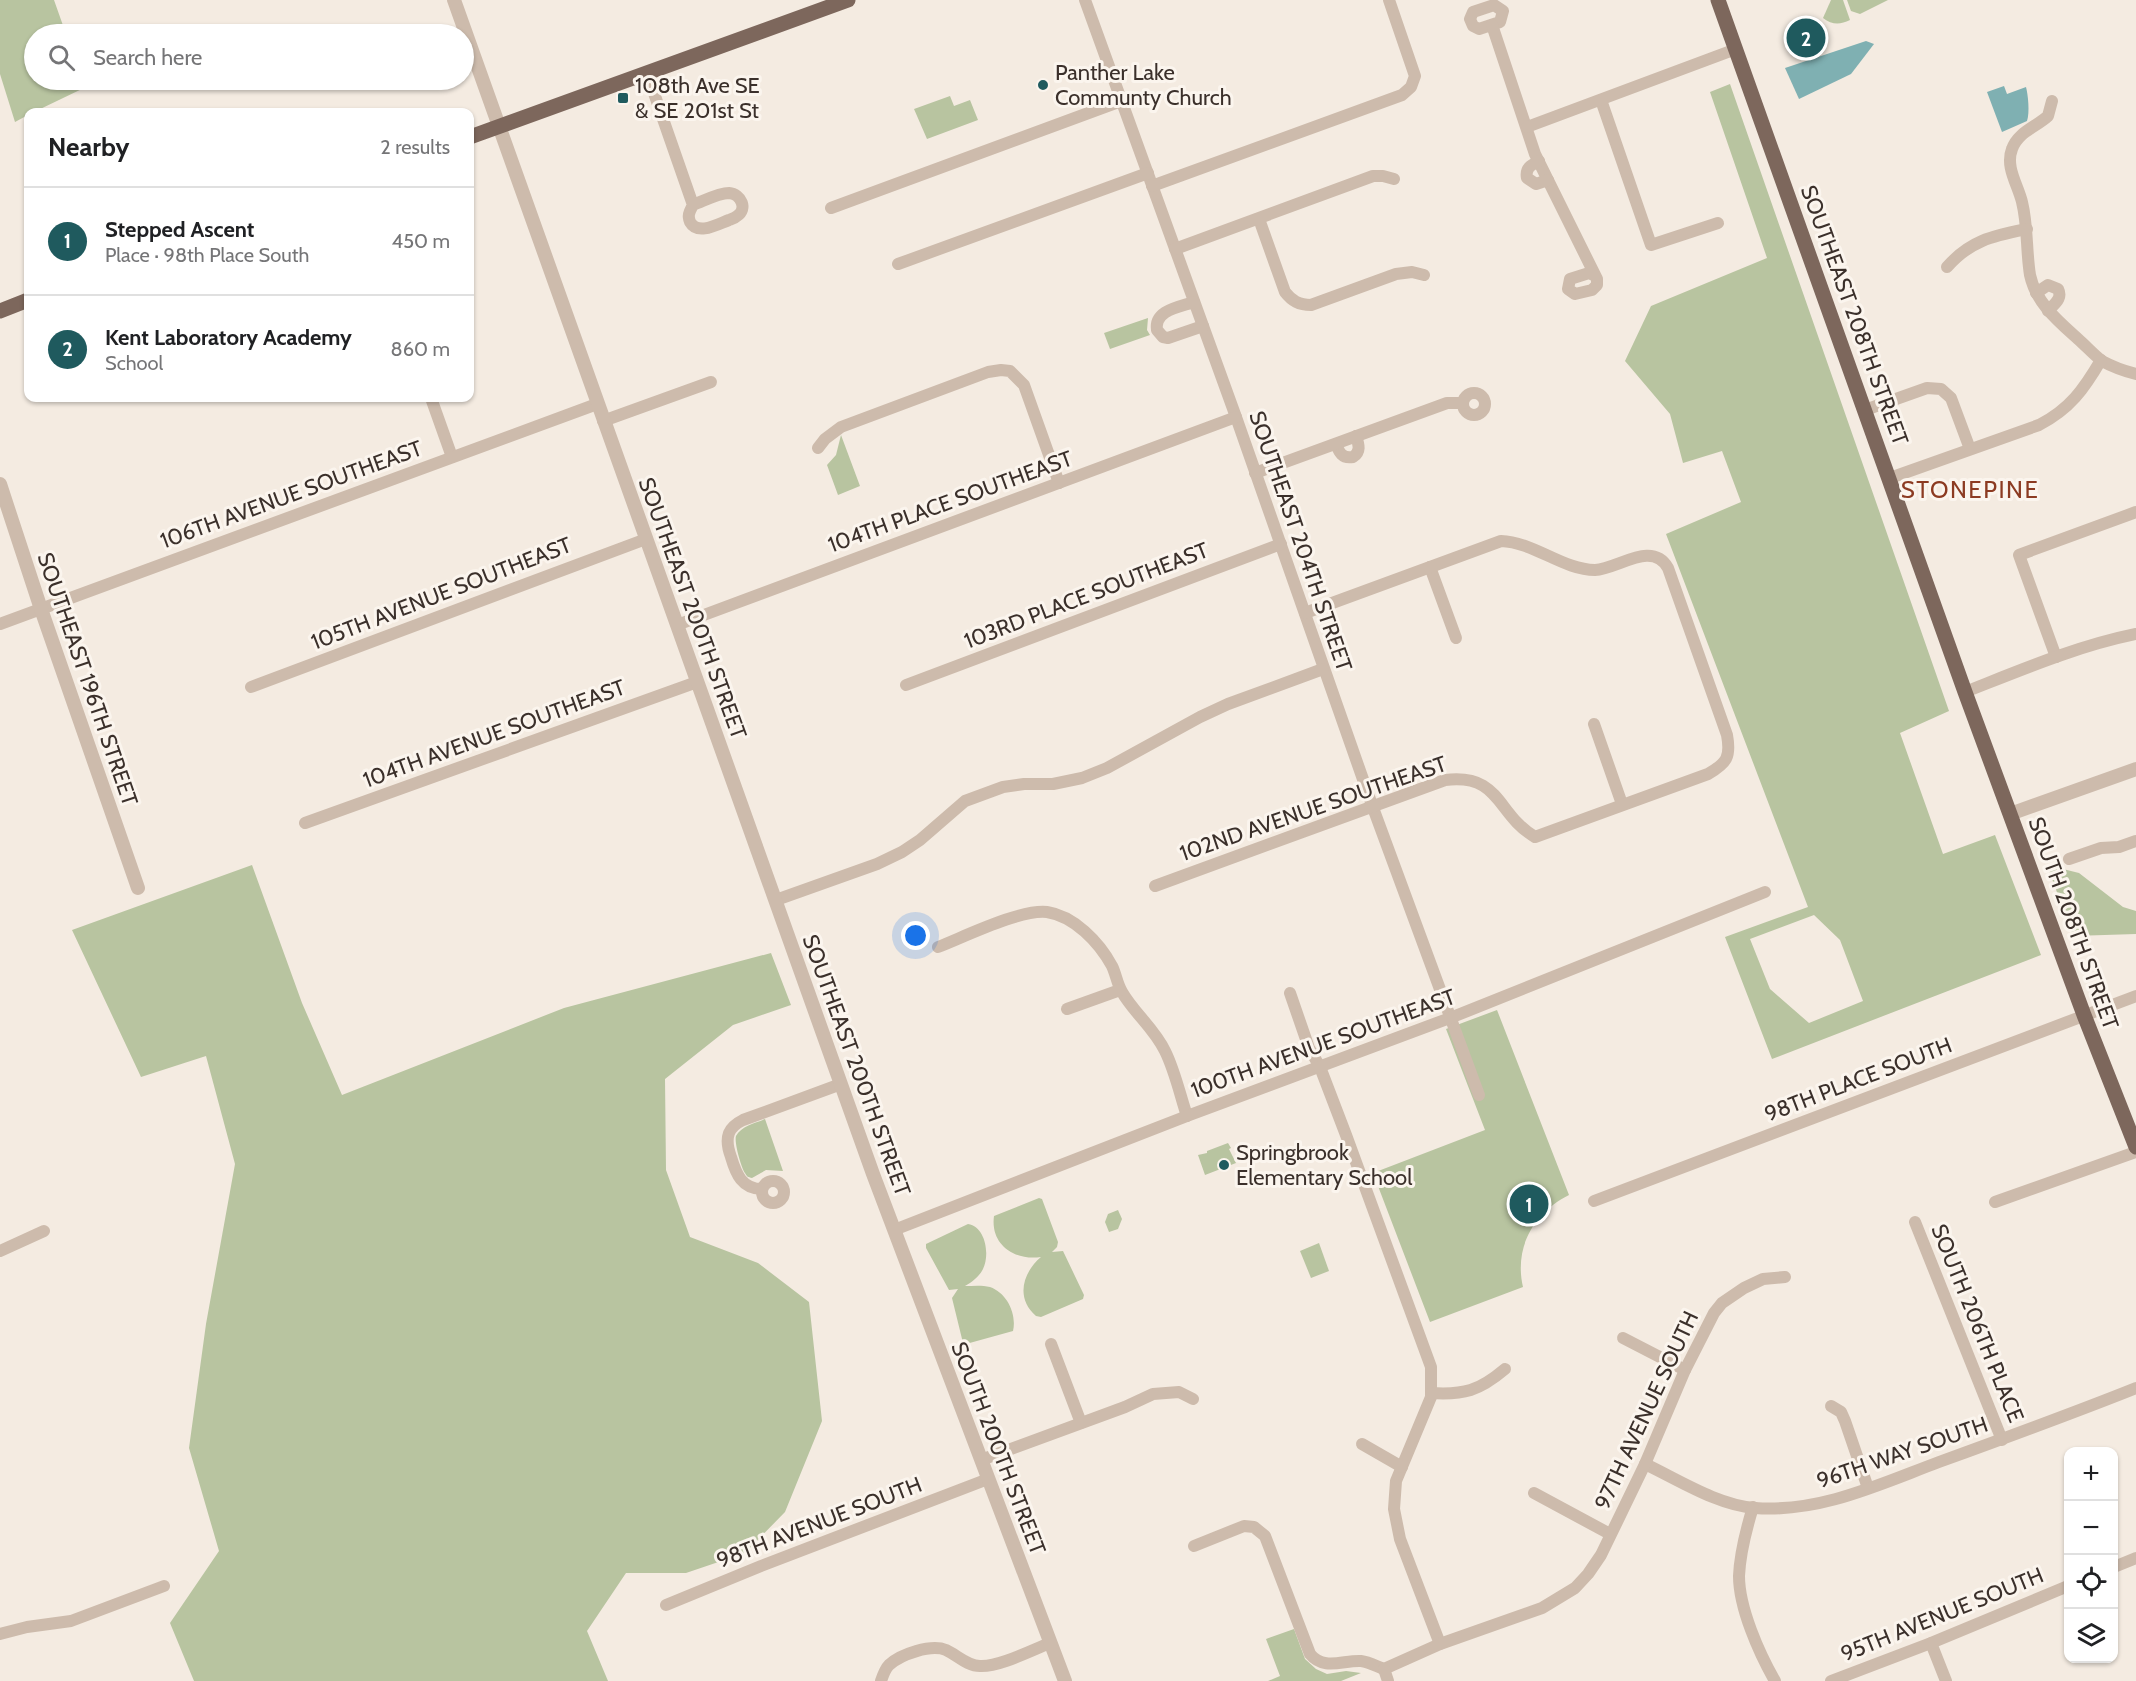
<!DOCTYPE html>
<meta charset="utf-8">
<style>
:root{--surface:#fff;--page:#f6f6f6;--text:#202124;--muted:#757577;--line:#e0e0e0;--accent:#1f5a5e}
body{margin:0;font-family:Cabin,sans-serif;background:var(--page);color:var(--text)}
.controls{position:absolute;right:18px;bottom:18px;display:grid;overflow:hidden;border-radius:12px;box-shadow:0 2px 4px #0004}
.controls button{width:54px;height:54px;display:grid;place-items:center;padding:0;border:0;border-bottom:2px solid var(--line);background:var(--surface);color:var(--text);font:30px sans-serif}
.you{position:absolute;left:916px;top:936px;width:21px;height:21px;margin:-15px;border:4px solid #fff;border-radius:50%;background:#1a73e8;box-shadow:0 0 0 9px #1a73e833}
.badge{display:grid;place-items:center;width:39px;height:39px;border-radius:50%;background:var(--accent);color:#fff;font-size:20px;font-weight:700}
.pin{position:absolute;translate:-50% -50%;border:3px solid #fff;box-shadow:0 2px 6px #0006}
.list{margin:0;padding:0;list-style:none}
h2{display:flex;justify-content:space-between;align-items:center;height:78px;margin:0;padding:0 24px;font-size:26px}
h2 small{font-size:20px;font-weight:400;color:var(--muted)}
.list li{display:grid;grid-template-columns:39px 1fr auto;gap:18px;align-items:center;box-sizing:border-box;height:108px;padding:0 24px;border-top:2px solid var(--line)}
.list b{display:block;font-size:22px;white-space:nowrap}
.list p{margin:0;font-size:20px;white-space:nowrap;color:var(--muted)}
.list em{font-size:20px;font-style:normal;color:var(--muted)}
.icon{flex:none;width:33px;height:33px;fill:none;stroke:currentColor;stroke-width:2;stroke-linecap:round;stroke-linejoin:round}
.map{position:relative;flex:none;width:2136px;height:1681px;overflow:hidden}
.search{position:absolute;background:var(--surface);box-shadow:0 2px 4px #0004;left:24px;top:24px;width:450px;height:66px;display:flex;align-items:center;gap:15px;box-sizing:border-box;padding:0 21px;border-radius:33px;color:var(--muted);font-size:22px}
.panel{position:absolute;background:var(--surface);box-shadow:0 2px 4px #0004;left:24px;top:108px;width:450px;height:294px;border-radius:12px}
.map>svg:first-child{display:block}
</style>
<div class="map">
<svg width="2136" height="1681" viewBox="0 0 2136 1681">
<rect width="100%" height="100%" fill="#f4ebe1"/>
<g fill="#b8c4a0" fill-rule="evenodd">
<polygon points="0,0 54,0 66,34 34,34 34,80 83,80 86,87 34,112 28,112 28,115 15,122 0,74"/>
<path d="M1831 0H1843L1850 20C1840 25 1832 25 1823 18Z"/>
<polygon points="1847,0 1888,0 1860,14 1851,11"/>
<path d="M1730 84 1949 711 1900 733 1943 854 1995 835 2041 955 1772 1059 1725 937 1808 907 1666 534 1741 502 1722 451 1683 463 1670 414 1625 361 1651 306 1767 258 1710 92ZM1814 915 1840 940 1863 1001 1809 1023 1770 989 1750 939Z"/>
<polygon points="950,96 954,106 970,100 978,120 927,139 914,109"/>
<polygon points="1148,318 1147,330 1150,335 1110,349 1104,333"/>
<polygon points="841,435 860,486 838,495 827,465 836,455"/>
<polygon points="252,865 302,1003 342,1095 564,1008 771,953 791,1005 733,1025 665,1079 666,1170 690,1237 758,1263 809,1302 822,1421 785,1512 745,1553 686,1573 626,1573 587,1631 608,1681 194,1681 170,1623 219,1551 189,1448 206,1324 235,1164 206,1056 141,1077 72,930"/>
<polygon points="2047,865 2079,873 2123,907 2136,911 2136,934 2073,936"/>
<path d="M1497 1010 1569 1195C1533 1213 1514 1248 1523 1287L1430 1322 1373 1173 1485 1130 1446 1029Z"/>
<path d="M765 1119 783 1171 766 1170 752 1178C748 1177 747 1177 745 1173 741 1167 734 1142 736 1136 741 1126 756 1123 765 1119Z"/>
<polygon points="1228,1143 1231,1148 1229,1149 1236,1163 1205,1175 1198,1155 1207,1153 1207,1151"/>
<path d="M1039 1198 1042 1199 1058 1242 1057 1247 1052 1252 1063 1251 1084 1295 1083 1299 1041 1317 1036 1316C1015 1298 1023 1272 1041 1257 1015 1261 990 1245 994 1216Z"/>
<polygon points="1118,1210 1122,1219 1118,1229 1109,1232 1105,1222 1108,1214"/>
<path d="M968 1224C986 1227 990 1255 983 1269 979 1277 972 1282 965 1286 973 1286 982 1285 990 1287 1007 1293 1017 1314 1013 1331L966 1344 963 1343 952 1298 958 1289 949 1290 926 1248V1244Z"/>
<polygon points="1319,1243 1329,1271 1311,1278 1300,1251"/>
<polygon points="1294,1629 1305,1659 1316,1669 1327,1674 1346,1671 1361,1673 1341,1681 1268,1681 1280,1676 1266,1639"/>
</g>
<g fill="#7fb0b2">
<polygon points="1866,41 1874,44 1851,74 1799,99 1785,68"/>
<path d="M2004 86 2007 94 2026 87C2028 94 2030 113 2027 121L2002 132 1987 92Z"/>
</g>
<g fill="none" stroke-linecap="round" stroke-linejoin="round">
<g stroke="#cdbbac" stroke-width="12">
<polyline points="1085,0 1236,417 1372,805 1479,1095"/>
<polygon points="1494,5 1503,11 1500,22 1479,29 1473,26 1470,19 1473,12"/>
<polyline points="1492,25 1535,154 1597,279 1597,285 1592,290 1575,294 1568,289 1570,279 1589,273 1595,276"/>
<path d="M647 73 693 205C690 211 687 215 690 222 698 236 718 224 729 220 731 219 735 218 737 216 748 209 741 194 729 193 718 193 704 201 693 205"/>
<polyline points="1601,100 1651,245 1718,223"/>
<path d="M2052 101 2048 116C2036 127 2018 132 2012 149 2005 167 2018 185 2022 202 2028 226 2026 250 2030 275 2036 303 2058 321 2078 339 2086 346 2094 355 2102 361 2113 367 2124 371 2136 374"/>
<polyline points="1527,127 1736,49"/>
<path d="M1539 161C1531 165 1525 168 1527 178L1536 184 1548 180"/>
<polyline points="1152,186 1402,95 1411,87 1415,76 1389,0"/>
<polyline points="831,208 1121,101"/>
<path d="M1259 219 1285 292C1292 301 1299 305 1311 305L1396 274 1412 272 1424 275"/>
<polyline points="1175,249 1373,176 1383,176 1394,179"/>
<polyline points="898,264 1148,173"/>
<path d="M1947 267C1971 240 1993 236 2027 229"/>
<path d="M2036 293 2048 285 2058 289C2063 299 2054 304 2048 311"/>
<path d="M1194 302C1180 307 1154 310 1157 330L1163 337 1168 338 1203 326"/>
<circle cx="1474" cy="404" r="11"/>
<polyline points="431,398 452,457"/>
<polyline points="1865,410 1927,388 1941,389 1951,398 1970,449"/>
<polyline points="603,421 711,382"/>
<path d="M1336 444C1339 452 1342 459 1353 457 1361 452 1359 445 1356 436"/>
<polyline points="818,448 825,439 841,427 988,372 1001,370 1010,371 1024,385 1059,483"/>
<polyline points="1255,473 1447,403 1463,403"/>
<path d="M1890 478 2039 425C2070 409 2084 389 2101 360"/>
<polyline points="1430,567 1456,638"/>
<polyline points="0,624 597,404"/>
<polyline points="677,625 1236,417"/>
<polyline points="2056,657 2019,555 2136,512"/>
<polyline points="906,685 1281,544"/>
<polyline points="251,687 646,539"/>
<path d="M1965 692C2021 670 2077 646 2136 634"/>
<polyline points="1594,724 1622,804"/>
<polyline points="305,823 697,682"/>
<polyline points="2069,859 2101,848 2119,847 2136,841"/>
<path d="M1155 886 1445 780C1501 773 1496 814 1535 837L1708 774C1727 763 1731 757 1727 735L1668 568C1652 540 1618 569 1595 570 1563 570 1534 542 1501 541L1305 613"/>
<polyline points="776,900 877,864 902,852 920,840 965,801 1003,787 1024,784 1053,784 1082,778 1107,768 1200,717 1228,704 1323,669"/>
<path d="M938 947C964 937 1020 909 1047 912 1074 916 1099 942 1112 966 1116 974 1117 984 1122 992 1134 1013 1154 1028 1165 1051 1175 1071 1180 1095 1187 1116"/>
<polyline points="1290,993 1309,1048 1320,1067 1346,1135 1431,1367 1431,1397 1396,1481 1394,1509 1400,1539 1440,1644"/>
<polyline points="1067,1009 1120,990"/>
<circle cx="773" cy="1192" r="11"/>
<path d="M762 1189C742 1189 736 1174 731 1157 728 1149 726 1141 729 1133 732 1126 737 1123 743 1120L841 1084"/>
<polyline points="1594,1201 2136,996"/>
<polyline points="1995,1202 2136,1152"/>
<polyline points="1915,1222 2002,1440"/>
<polyline points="894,1230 1187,1116 1450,1018 1765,892"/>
<polyline points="0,1251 44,1231"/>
<polyline points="1623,1338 1685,1370"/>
<polyline points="1051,1344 1081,1423"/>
<path d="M1431 1393C1464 1395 1479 1391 1505 1369"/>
<polyline points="1831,1406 1841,1412 1845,1421 1868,1488"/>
<polyline points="1362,1444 1402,1467"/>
<polyline points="981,1460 1125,1407 1153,1394 1179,1392 1193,1399"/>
<path d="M1645 1464C1679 1480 1717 1505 1755 1508 1820 1513 1880 1484 1939 1462 2005 1438 2071 1414 2136 1388"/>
<polyline points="1534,1493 1610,1534"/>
<path d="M1753 1507C1746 1530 1740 1552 1739 1576 1739 1608 1759 1653 1775 1681"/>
<path d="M1194 1546 1244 1526 1254 1527 1265 1536 1310 1654C1324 1671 1343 1660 1361 1661 1369 1662 1376 1666 1384 1669"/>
<polyline points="2114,1567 2136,1558"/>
<polyline points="666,1605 761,1566 988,1479"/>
<polyline points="0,1634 27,1627 71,1621 164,1586"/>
<polyline points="1931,1643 1946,1681"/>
<polyline points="1384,1669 1440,1644 1542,1608 1575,1588 1588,1574 1601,1555 1645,1464 1685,1370 1714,1313 1722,1303 1744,1288 1763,1279 1785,1277"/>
<polyline points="1384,1669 1388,1681"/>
<path d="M881 1681C883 1675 885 1669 889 1665 901 1654 931 1644 946 1650 957 1655 967 1666 980 1666 999 1667 1032 1650 1050 1643"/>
<polyline points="1831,1681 1931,1643 2068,1586"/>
</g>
<g stroke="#cdbbac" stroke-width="14">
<polyline points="454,0 873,1174 1065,1681"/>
<polyline points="0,484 41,609 138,888"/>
<polyline points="2010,814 2136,769"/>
</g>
<g stroke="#7d675c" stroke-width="15">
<polyline points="1718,0 1965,692 2084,1015 2136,1147"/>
<polyline points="470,137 848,0"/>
<polyline points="0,311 28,300"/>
</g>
</g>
<g fill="#1f5a5e" stroke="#fbf5ee" stroke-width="2">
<circle cx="1043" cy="85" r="6"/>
<rect x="617" y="92" width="12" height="12" rx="3"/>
<circle cx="1224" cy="1165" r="6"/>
</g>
<g text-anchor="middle" stroke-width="6" stroke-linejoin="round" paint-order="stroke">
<g font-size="22" fill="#3b302b" stroke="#fbf5ee" text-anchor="start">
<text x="1055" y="80">Panther Lake<tspan x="1055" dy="25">Communty Church</tspan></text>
<text x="635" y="93">108th Ave SE<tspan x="635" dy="25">&amp; SE 201st St</tspan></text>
<text x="1236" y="1160">Springbrook<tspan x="1236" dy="25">Elementary School</tspan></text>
</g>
<g font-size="22" fill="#3b302b" stroke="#fbf5ee">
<text transform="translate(1855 315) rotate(70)" y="8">SOUTHEAST 208TH STREET</text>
<text transform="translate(291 494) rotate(-20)" y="8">106TH AVENUE SOUTHEAST</text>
<text transform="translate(950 501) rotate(-20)" y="8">104TH PLACE SOUTHEAST</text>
<text transform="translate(1301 541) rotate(71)" y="8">SOUTHEAST 204TH STREET</text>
<text transform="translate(441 593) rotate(-21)" y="8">105TH AVENUE SOUTHEAST</text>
<text transform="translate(1086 595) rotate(-21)" y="8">103RD PLACE SOUTHEAST</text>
<text transform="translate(693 608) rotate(70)" y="8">SOUTHEAST 200TH STREET</text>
<text transform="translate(88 679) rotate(71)" y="8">SOUTHEAST 196TH STREET</text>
<text transform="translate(494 733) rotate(-20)" y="8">104TH AVENUE SOUTHEAST</text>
<text transform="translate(1313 808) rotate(-19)" y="8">102ND AVENUE SOUTHEAST</text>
<text transform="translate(2074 923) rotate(70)" y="8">SOUTH 208TH STREET</text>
<text transform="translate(1323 1043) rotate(-20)" y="8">100TH AVENUE SOUTHEAST</text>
<text transform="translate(857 1065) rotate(70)" y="8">SOUTHEAST 200TH STREET</text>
<text transform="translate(1858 1079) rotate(-21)" y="8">98TH PLACE SOUTH</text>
<text transform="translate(1978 1323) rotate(68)" y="8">SOUTH 206TH PLACE</text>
<text transform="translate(1646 1410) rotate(-65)" y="8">97TH AVENUE SOUTH</text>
<text transform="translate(999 1448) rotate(69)" y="8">SOUTH 200TH STREET</text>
<text transform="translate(1902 1452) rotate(-19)" y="8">96TH WAY SOUTH</text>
<text transform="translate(819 1522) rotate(-21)" y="8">98TH AVENUE SOUTH</text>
<text transform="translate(1942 1614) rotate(-22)" y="8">95TH AVENUE SOUTH</text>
</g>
<g font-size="24" letter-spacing="1.5" fill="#8c3b22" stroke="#fbf5ee">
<text x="1970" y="498">STONEPINE</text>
</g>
</g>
</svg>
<div class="controls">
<button>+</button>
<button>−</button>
<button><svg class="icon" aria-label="locate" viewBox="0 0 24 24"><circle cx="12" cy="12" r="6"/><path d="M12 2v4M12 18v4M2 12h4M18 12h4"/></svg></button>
<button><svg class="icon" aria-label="layers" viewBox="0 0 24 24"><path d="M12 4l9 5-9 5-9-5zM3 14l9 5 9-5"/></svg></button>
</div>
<div class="you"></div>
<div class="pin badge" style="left:1529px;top:1204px">1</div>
<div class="pin badge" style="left:1806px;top:38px">2</div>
<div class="search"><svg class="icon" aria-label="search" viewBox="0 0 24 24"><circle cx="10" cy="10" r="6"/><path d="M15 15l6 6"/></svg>Search here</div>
<section class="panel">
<h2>Nearby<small>2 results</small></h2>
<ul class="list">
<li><span class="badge">1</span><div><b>Stepped Ascent</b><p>Place · 98th Place South</p></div><em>450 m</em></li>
<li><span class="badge">2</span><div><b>Kent Laboratory Academy</b><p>School</p></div><em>860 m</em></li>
</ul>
</section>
</div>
